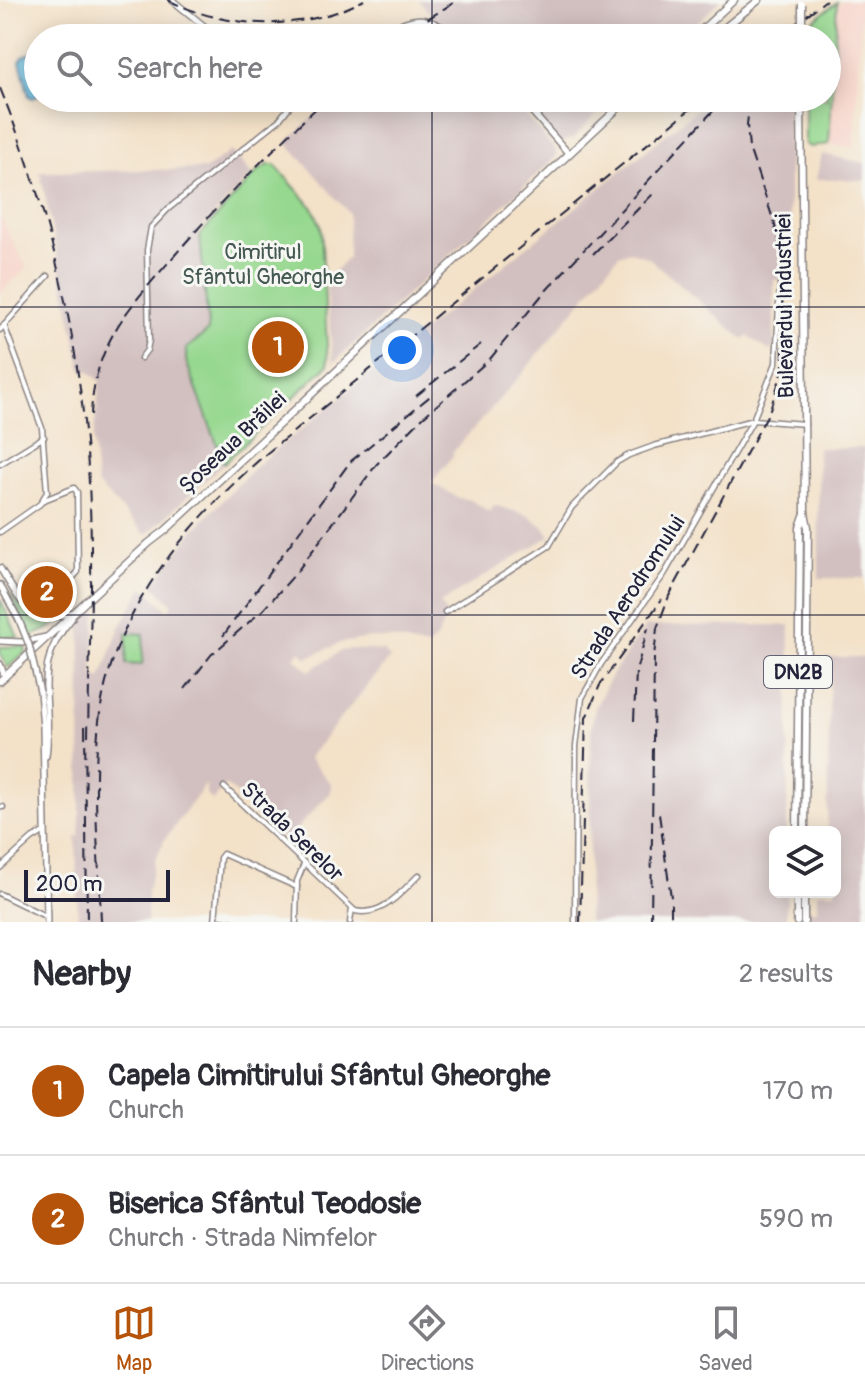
<!DOCTYPE html>
<meta charset="utf-8">
<style>
:root{--surface:#fff;--page:#f2f2f3;--text:#2b2b33;--muted:#7c7c81;--line:#e1e1e2;--accent:#b45309}
body{margin:0;font-family:Pangolin,sans-serif;background:var(--page);color:var(--text)}
.controls{position:absolute;right:24px;bottom:24px;display:grid;overflow:hidden;border-radius:12px;box-shadow:0 4px 20px #0003}
.controls button{width:72px;height:72px;display:grid;place-items:center;padding:0;border:0;border-bottom:2px solid var(--line);background:var(--surface);color:var(--text);font:40px sans-serif}
.scale{position:absolute;left:24px;bottom:20px;width:146px;box-sizing:border-box;padding-left:8px;border:4px solid #22223b;border-top:0;font-size:22px;line-height:28px;white-space:nowrap;color:#22223b;-webkit-text-stroke:6px #f6f6f2;paint-order:stroke}
.you{position:absolute;left:402px;top:350px;width:28px;height:28px;margin:-20px;border:6px solid #fff;border-radius:50%;background:#1a73e8;box-shadow:0 0 0 12px #1a73e833}
.badge{display:grid;place-items:center;width:52px;height:52px;border-radius:50%;background:var(--accent);color:#fff;font-size:26px;font-weight:700}
.pin{position:absolute;translate:-50% -50%;border:4px solid #fff;box-shadow:0 2px 8px #0006}
.list{margin:0;padding:0;list-style:none}
h2{display:flex;justify-content:space-between;align-items:center;height:104px;margin:0;padding:0 32px;font-size:34px}
h2 small{font-size:26px;font-weight:400;color:var(--muted)}
.list li{display:grid;grid-template-columns:52px 1fr auto;gap:24px;align-items:center;box-sizing:border-box;height:128px;padding:0 32px;border-top:2px solid var(--line)}
.list b{display:block;font-size:30px;white-space:nowrap}
.list p{margin:0;font-size:26px;white-space:nowrap;color:var(--muted)}
.list em{font-size:26px;font-style:normal;color:var(--muted)}
.icon{flex:none;width:44px;height:44px;fill:none;stroke:currentColor;stroke-width:2;stroke-linecap:round;stroke-linejoin:round}
.map{position:relative;flex:none;width:865px;height:922px;overflow:hidden}
.search{position:absolute;background:var(--surface);box-shadow:0 4px 20px #0003;left:24px;right:24px;top:24px;height:88px;display:flex;align-items:center;gap:20px;box-sizing:border-box;padding:0 28px;border-radius:44px;color:var(--muted);font-size:30px}
.sheet{height:360px;background:var(--surface)}
nav{display:flex;justify-content:space-around;align-items:center;box-sizing:border-box;height:112px;border-top:2px solid var(--line);background:var(--surface);font-size:22px;color:var(--muted)}
nav a{display:grid;justify-items:center;gap:4px}
nav .on{color:var(--accent)}
.map>svg:first-child{display:block}
</style>
<div class="map">
<svg width="865" height="922" viewBox="0 0 865 922">
<rect width="100%" height="100%" fill="#f6f6f2"/>
<filter id="ink" filterUnits="userSpaceOnUse"><feTurbulence type="fractalNoise" baseFrequency=".0125" numOctaves="2"/><feDisplacementMap in="SourceGraphic" scale="16" xChannelSelector="R" yChannelSelector="G"/><feConvolveMatrix kernelMatrix="1 2 1 2 8 2 1 2 1" color-interpolation-filters="sRGB"/></filter>
<filter id="wash" filterUnits="userSpaceOnUse"><feTurbulence type="fractalNoise" baseFrequency=".006" numOctaves="4" result="noise"/><feDisplacementMap in="SourceGraphic" scale="32" xChannelSelector="R" yChannelSelector="G"/><feGaussianBlur stdDeviation="1.8" result="paint"/><feColorMatrix in="noise" values="0 0 0 0 0 0 0 0 0 0 0 0 0 0 0 0 0 1.4 0 .05"/><feComposite in="paint" operator="in"/></filter>
<g filter="url(#wash)">
<rect width="100%" height="100%" fill="#f3e1c8"/>
<g fill="#f7d1c6">
<polygon points="843,0 862,0 854,147 829,144 837,5"/>
<polygon points="0,216 27,268 0,293"/>
</g>
<g fill="#d2bfbf">
<polygon points="419,0 721,0 680,38 461,38 434,19"/>
<polygon points="425,24 430,25 453,38 405,38"/>
<polygon points="334,98 511,98 556,150 556,157 333,363 326,279 348,258 349,213 286,142"/>
<polygon points="516,98 612,98 573,138 559,143"/>
<polygon points="711,98 788,98 790,262 781,264 780,280 774,280 774,347 770,351 748,336 744,340 649,258 629,251 619,255 521,375 452,453 454,455 431,483 459,498 471,500 490,512 494,505 530,516 545,528 550,536 440,603 447,615 436,639 427,647 394,639 371,638 340,643 307,658 300,651 295,658 309,671 341,651 352,649 384,651 390,658 308,758 331,783 331,792 285,841 230,788 225,785 213,801 206,794 206,784 165,839 155,860 147,892 147,922 78,922 76,837 79,837 80,817 81,620 96,609 93,675 101,679 119,629 143,587 168,610 173,604 153,585 193,531 257,465"/>
<polygon points="231,151 252,174 197,233 200,240 208,327 208,331 186,349 186,361 224,463 146,535 97,484 93,440 100,381 89,371 82,371 40,172 206,169"/>
<polygon points="822,154 865,163 865,180 816,179"/>
<polygon points="818,448 865,448 865,578 819,578"/>
<polygon points="790,625 787,832 775,832 775,892 787,892 786,922 588,922 591,729 595,708 612,674 646,626"/>
<polygon points="825,657 865,657 865,922 808,922 808,910 817,910 817,892 835,892 835,832 827,832 830,666 825,662"/>
</g>
<g fill="#96d88f" stroke="#5c7d65" stroke-width="2">
<polygon points="837,2 829,144 810,147 805,144 805,98 827,98 827,38 806,38 806,26"/>
<polygon points="268,165 275,165 313,208 321,226 328,365 224,463 186,361 186,349 208,331 208,327 200,235 258,171"/>
<path d="M7 590C20 610 37 621 61 620L46 630 31 636C24 617 15 608 7 590Z"/>
<polygon points="0,599 18,637 0,637"/>
<polygon points="127,633 144,634 142,665 126,664"/>
<polygon points="25,646 26,652 7,668 0,653 0,647"/>
</g>
<polygon fill="#63bbe0" stroke="#426e8e" stroke-width="2" points="38,51 38,96 32,98 29,96 20,61 23,56"/>
</g>
<g filter="url(#ink)">
<g fill="none" stroke-linecap="round" stroke-linejoin="round">
<g stroke="#8a8282" stroke-width="7">
<g id="street">
<polyline points="282,98 290,104"/>
<polyline points="0,330 48,276"/>
<polyline points="141,358 147,350 149,340 147,250 151,227 168,209 279,120 296,98"/>
<polyline points="0,464 44,437"/>
<polyline points="44,500 74,488 77,492 78,572 70,581 54,585"/>
<polyline points="0,532 40,504 47,492 42,428 4,325"/>
<polyline points="445,612 549,546 572,507 617,462 629,455 654,446 753,420 805,424"/>
<path d="M224 787 355 911C383 917 401 892 419 875"/>
<polyline points="0,807 3,807"/>
<polyline points="0,868 32,839 45,831"/>
<polyline points="0,894 47,917"/>
<polyline points="215,921 232,922"/>
<polyline points="215,922 220,858 223,854 297,887"/>
<polyline points="296,922 297,881 304,864"/>
<polyline points="350,922 352,909"/>
<polyline points="575,922 576,746 582,698 601,664 665,573 753,420 776,363 780,285"/>
</g>
</g>
<g stroke="#8a8282" stroke-width="8">
<g id="secondary">
<polyline points="172,0 219,38"/>
<path d="M372 38C416 17 416 9 460 38"/>
<polyline points="520,98 569,154"/>
<path d="M0 568C19 599 31 628 73 612"/>
<polyline points="0,585 19,620"/>
<polyline points="0,641 22,642 46,637"/>
<polyline points="0,664 5,677"/>
<polyline points="40,692 43,727 47,922"/>
<path d="M46 756C54 700 29 667 72 618"/>
</g>
</g>
<g stroke="#8a8282" stroke-width="9">
<g id="primary">
<polyline points="693,38 734,0"/>
<polyline points="712,38 759,0"/>
<polyline points="801,98 805,513 808,527 805,832"/>
<polyline points="626,106 638,98"/>
<polyline points="0,681 149,543 166,530 629,98"/>
<polyline points="797,832 800,527 805,513"/>
<polyline points="797,922 797,892"/>
<polyline points="804,922 804,892"/>
</g>
</g>
<use href="#street" stroke="#fff" stroke-width="4"/>
<use href="#secondary" stroke="#fff" stroke-width="5"/>
<use href="#primary" stroke="#fff" stroke-width="6"/>
<g stroke="#22223b" stroke-width="2" stroke-dasharray="12 6" stroke-linecap="butt">
<path d="M168 0C228 30 304 32 364 0"/>
<polyline points="397,38 458,0"/>
<polyline points="778,38 826,0"/>
<path d="M0 88C54 221 85 363 90 506 93 583 89 660 88 736"/>
<polyline points="593,254 655,192"/>
<polyline points="416,396 481,344"/>
<path d="M91 415C92 391 97 367 108 344 123 312 150 284 174 256 222 200 273 149 327 98"/>
<polyline points="223,636 350,462 434,393"/>
<polyline points="185,689 211,655 263,610 296,573 376,465 422,418 490,359 542,295 725,98"/>
<polyline points="634,721 636,671 648,628"/>
<polyline points="85,726 87,922"/>
<polyline points="659,814 671,897 671,922"/>
<path d="M101 922C99 856 92 787 99 721 111 613 187 523 266 454L704 98"/>
<polyline points="580,922 586,718 600,685 662,599"/>
<polyline points="651,922 654,657 657,628 669,596 769,412 783,370 782,253 774,222 749,148 747,125 750,98"/>
</g>
<g stroke="#8a8282" stroke-width="8" stroke-linecap="butt">
<polyline id="secondary-bridge" points="19,620 29,645 40,692"/>
</g>
<g stroke="#8a8282" stroke-width="9" stroke-linecap="butt">
<polyline id="primary-bridge" points="802,38 802,4"/>
</g>
<use href="#secondary-bridge" stroke="#fff" stroke-width="5"/>
<use href="#primary-bridge" stroke="#fff" stroke-width="6"/>
</g>
</g>
<path fill="none" stroke="#22223b" stroke-width="2" stroke-opacity="0.55" d="M432 0V38M432 98V922M0 307H865M0 615H865"/>
<g text-anchor="middle" stroke-width="6" stroke-linejoin="round" paint-order="stroke">
<rect fill="#f6f6f2" stroke="#626272" stroke-width="2" x="764" y="656" width="68" height="32" rx="6"/>
<g font-size="20" font-weight="bold" fill="#22223b">
<text x="798" y="679">DN2B</text>
</g>
<g font-size="22" fill="#455954" stroke="#f6f6f2">
<text x="263" y="259">Cimitirul<tspan x="263" dy="25">Sfântul Gheorghe</tspan></text>
</g>
<g font-size="22" fill="#22223b" stroke="#f6f6f2">
<text transform="translate(784 306) rotate(-91)" y="8">Bulevardul Industriei</text>
<text transform="translate(232 442) rotate(-43)" y="8">Șoseaua Brăilei</text>
<text transform="translate(627 597) rotate(-57)" y="8">Strada Aerodromului</text>
<text transform="translate(293 831) rotate(44)" y="8">Strada Serelor</text>
</g>
</g>
</svg>
<div class="controls">
<button><svg class="icon" aria-label="layers" viewBox="0 0 24 24"><path d="M12 4l9 5-9 5-9-5zM3 14l9 5 9-5"/></svg></button>
</div>
<div class="scale">200 m</div>
<div class="you"></div>
<div class="pin badge" style="left:278px;top:347px">1</div>
<div class="pin badge" style="left:47px;top:592px">2</div>
<div class="search"><svg class="icon" aria-label="search" viewBox="0 0 24 24"><circle cx="10" cy="10" r="6"/><path d="M15 15l6 6"/></svg>Search here</div>
</div>
<section class="sheet">
<h2>Nearby<small>2 results</small></h2>
<ul class="list">
<li><span class="badge">1</span><div><b>Capela Cimitirului Sfântul Gheorghe</b><p>Church</p></div><em>170 m</em></li>
<li><span class="badge">2</span><div><b>Biserica Sfântul Teodosie</b><p>Church · Strada Nimfelor</p></div><em>590 m</em></li>
</ul>
</section>
<nav>
<a class="on"><svg class="icon" aria-label="map" viewBox="0 0 24 24"><path d="M3 6l6-2 6 2 6-2v14l-6 2-6-2-6 2zM9 4v14M15 6v14"/></svg>Map</a>
<a><svg class="icon" aria-label="directions" viewBox="0 0 24 24"><path d="M12 3l9 9-9 9-9-9zM9 14v-3h6M13 9l2 2-2 2"/></svg>Directions</a>
<a><svg class="icon" aria-label="saved" viewBox="0 0 24 24"><path d="M7 4h10v16l-5-4-5 4z"/></svg>Saved</a>
</nav>
